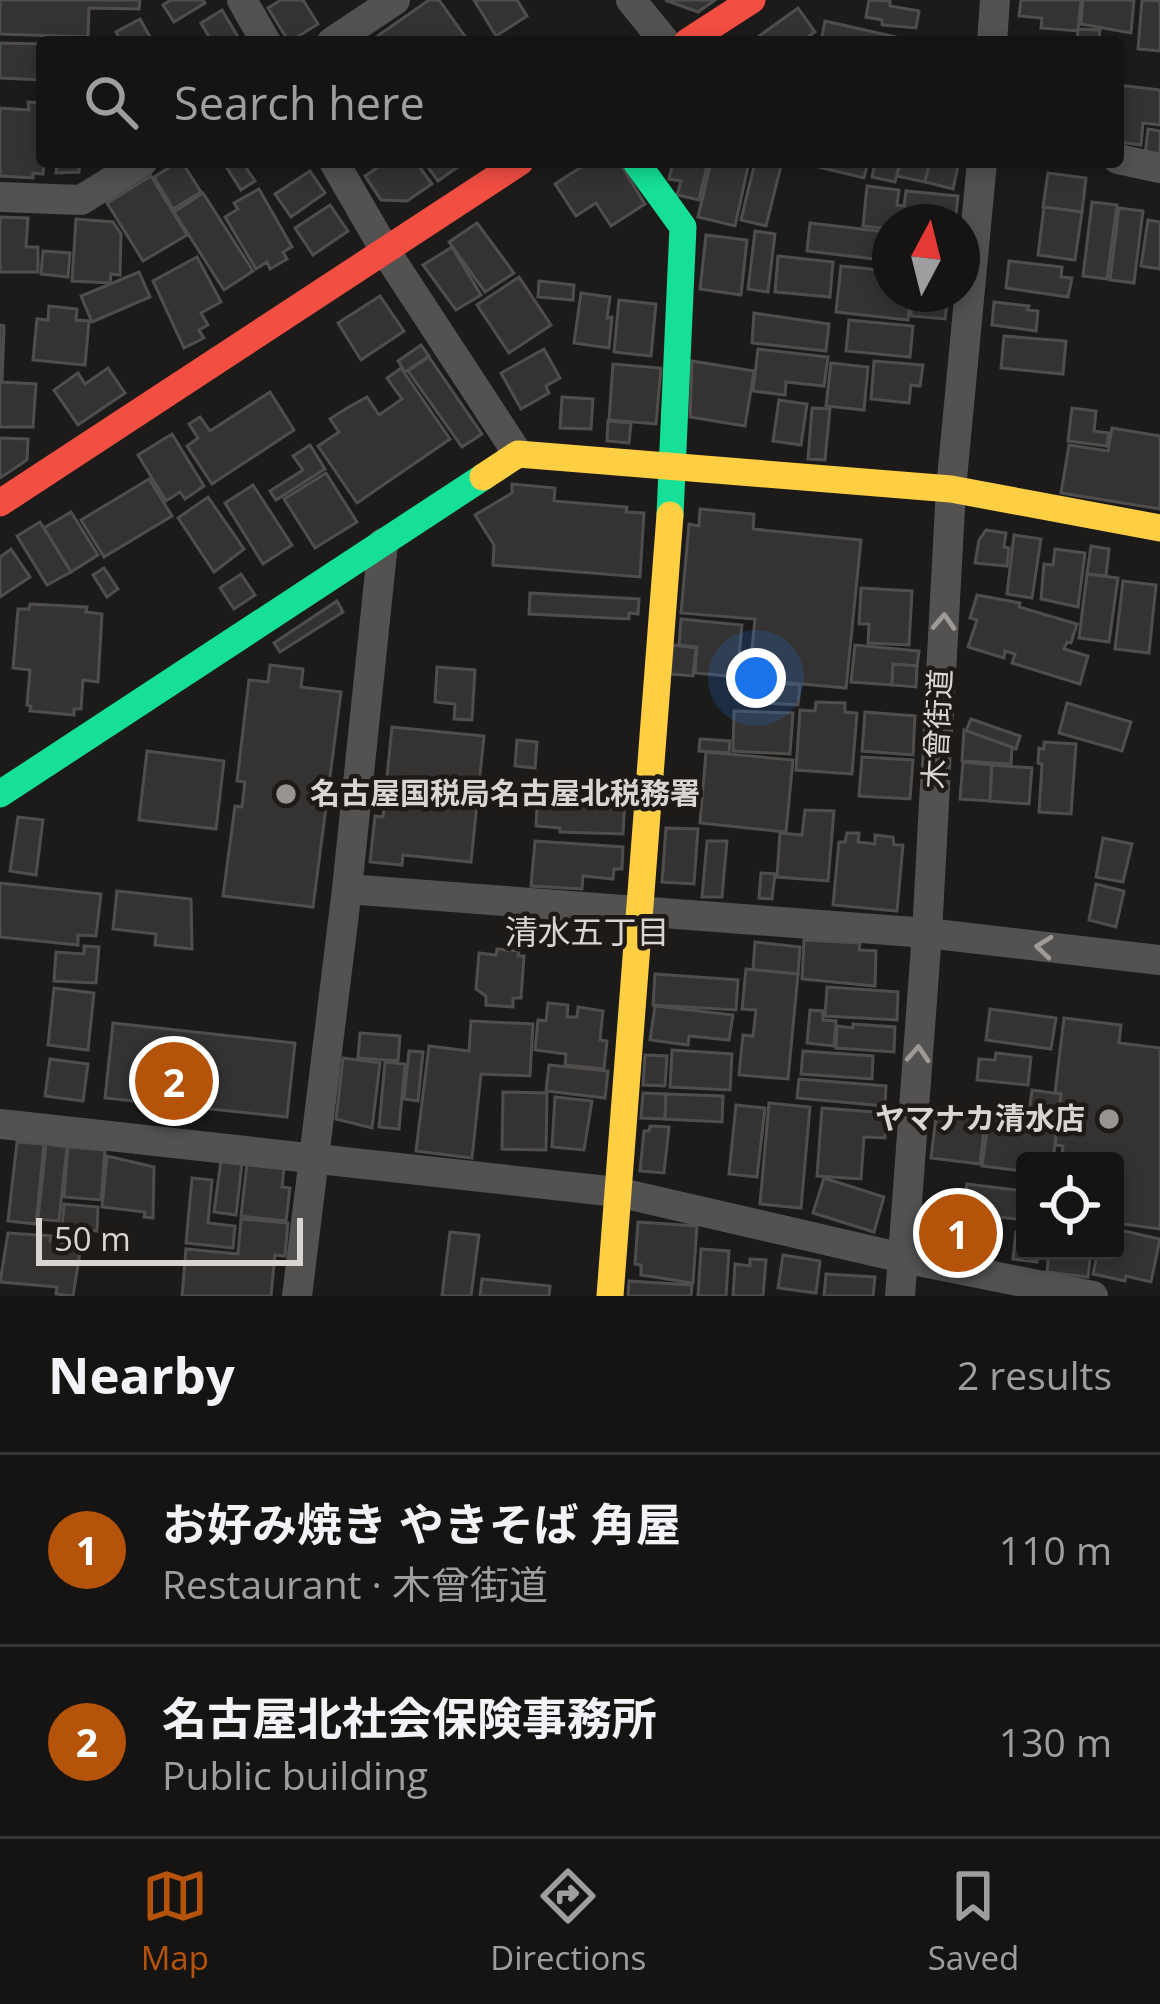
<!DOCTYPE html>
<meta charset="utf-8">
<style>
:root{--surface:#161413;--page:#1f1d1c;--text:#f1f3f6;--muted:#9e9ea0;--line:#353333;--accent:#b45309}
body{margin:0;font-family:"Open Sans","Noto Sans JP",sans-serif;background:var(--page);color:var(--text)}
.controls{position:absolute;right:36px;bottom:36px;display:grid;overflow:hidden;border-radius:12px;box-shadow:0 6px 18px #0003}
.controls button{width:108px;height:108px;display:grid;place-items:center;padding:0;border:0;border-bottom:3px solid var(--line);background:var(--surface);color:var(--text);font:60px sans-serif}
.compass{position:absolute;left:872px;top:204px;width:108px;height:108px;border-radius:50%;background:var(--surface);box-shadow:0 6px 18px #0003;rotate:7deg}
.scale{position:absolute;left:36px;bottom:30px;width:267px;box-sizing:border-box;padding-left:12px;border:6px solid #d9d5d3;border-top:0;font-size:33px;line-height:42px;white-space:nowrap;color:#d9d5d3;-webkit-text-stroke:9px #1f1a17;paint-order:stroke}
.you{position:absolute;left:756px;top:678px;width:42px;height:42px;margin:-30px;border:9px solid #fff;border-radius:50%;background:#1a73e8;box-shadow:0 0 0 18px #1a73e833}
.badge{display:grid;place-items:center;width:78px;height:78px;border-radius:50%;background:var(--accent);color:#fff;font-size:39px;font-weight:700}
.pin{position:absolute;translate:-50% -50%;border:6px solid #fff;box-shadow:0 3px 12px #0006}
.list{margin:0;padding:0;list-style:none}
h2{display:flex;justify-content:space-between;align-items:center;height:156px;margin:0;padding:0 48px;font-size:51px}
h2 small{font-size:39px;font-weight:400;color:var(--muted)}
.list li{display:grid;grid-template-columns:78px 1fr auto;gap:36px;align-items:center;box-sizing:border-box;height:192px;padding:0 48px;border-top:3px solid var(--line)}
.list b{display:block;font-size:45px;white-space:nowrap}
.list p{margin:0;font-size:39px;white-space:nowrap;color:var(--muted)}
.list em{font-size:39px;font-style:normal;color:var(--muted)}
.icon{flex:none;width:66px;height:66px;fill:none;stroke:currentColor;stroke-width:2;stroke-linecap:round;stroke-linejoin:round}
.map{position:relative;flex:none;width:1160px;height:1296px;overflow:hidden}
.search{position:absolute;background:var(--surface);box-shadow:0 6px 18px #0003;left:36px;right:36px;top:36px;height:132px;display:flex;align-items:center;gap:30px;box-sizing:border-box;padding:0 42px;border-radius:12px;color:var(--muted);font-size:45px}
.sheet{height:540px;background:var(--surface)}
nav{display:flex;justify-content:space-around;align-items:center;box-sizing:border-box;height:168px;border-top:3px solid var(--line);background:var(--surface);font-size:33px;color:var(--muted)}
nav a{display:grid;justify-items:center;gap:6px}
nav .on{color:var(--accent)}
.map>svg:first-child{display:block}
</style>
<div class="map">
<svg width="1160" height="1296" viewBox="0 0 1160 1296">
<rect width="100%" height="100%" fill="#1d1b19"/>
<g fill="#353332" stroke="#504e4c" stroke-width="3">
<polygon points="0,0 140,0 139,9 89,8 88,37 0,34"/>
<polygon points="171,0 203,0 205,3 174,22 163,5"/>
<polygon points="281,0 303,0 318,24 289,42 268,8"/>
<polygon points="429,0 439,0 469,42 369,42"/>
<polygon points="474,0 517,0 527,16 496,36"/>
<polygon points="665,0 715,0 698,12"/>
<polygon points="869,0 890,1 890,6 919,11 916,28 882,25 882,20 866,17"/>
<polygon points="1021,0 1081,0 1078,31 1041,28 1042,18 1019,16"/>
<polygon points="1083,0 1134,0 1131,33 1081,24"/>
<polygon points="1142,0 1160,1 1160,51 1138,49"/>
<polygon points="798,8 815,32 801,42 757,42 755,39"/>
<polygon points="222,10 241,42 212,42 201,23"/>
<polygon points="140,19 153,42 121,42 116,32"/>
<polygon points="825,21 918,42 821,42"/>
<polygon points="1078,29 1100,30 1099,42 1077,42"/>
<polygon points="0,43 42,44 42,80 0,78"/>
<polygon points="1118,85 1160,90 1160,125 1143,123 1141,145 1118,142"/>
<polygon points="28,102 42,103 42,162 80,162 79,172 56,173 57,165 44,164 43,174 33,173 33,178 0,176 0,108 29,110"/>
<polygon points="1148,129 1160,131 1160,156 1145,155"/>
<polygon points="178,162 182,162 201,192 173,209 154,177"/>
<polygon points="223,162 242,162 255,181 241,190"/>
<polygon points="386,162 416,162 432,184 407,201 381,200 365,176"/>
<polygon points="424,162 465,162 438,181"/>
<polygon points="589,162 619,162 645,204 611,226 596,203 576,216 555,184"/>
<polygon points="673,162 708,162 699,200 677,195 681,181 669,179"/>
<polygon points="711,162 748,167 735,226 698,217"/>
<polygon points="755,162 782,162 766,226 741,220"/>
<polygon points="798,162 868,162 864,178"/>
<polygon points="875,162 900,162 895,182 872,177"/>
<polygon points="900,162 930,162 925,182 897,176"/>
<polygon points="930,162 959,162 953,189 925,182"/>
<polygon points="310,171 325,193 291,217 275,194"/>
<polygon points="1048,173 1086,178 1082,212 1043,207"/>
<polygon points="151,176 187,235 143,261 107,203"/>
<polygon points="867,186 899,190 897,205 904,206 906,191 958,196 955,222 890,222 890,229 863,226"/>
<polygon points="259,189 292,247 283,252 287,259 270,269 267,262 256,269 225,217 238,209 234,203"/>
<polygon points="203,193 253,271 224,290 174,212"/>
<polygon points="1092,202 1117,205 1107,279 1083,276"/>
<polygon points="330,205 348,231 313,255 295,228"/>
<polygon points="1044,207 1082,212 1075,260 1038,255"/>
<polygon points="1119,208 1143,211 1134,283 1110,280"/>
<polygon points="0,217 28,218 26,247 38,247 38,272 0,272"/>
<polygon points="76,219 113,222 121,234 120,275 111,274 110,283 72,281"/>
<polygon points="1148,220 1160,222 1160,269 1141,266"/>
<polygon points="477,223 514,273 485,292 449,242"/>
<polygon points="810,223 887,232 883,260 807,251"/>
<polygon points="755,231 775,234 768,292 748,289"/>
<polygon points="706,235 747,240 741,295 700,289"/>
<polygon points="452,247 481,295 456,310 423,265"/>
<polygon points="43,251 70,253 68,277 41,274"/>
<polygon points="778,256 833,262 830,297 775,292"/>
<polygon points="197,257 221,302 201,313 208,325 199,330 204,338 184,348 153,281"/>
<polygon points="1009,261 1062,267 1061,277 1072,278 1068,297 1006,288"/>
<polygon points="841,266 890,271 890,294 910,294 908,320 836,312"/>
<polygon points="139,272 150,297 92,322 81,296"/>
<polygon points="519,277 551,325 509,353 477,305"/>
<polygon points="539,281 574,285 573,300 538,297"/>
<polygon points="581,293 610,297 607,318 612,317 609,348 574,343"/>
<polygon points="380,296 404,331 361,360 338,323"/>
<polygon points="619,300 656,304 651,356 614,352"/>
<polygon points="912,301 947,304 945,319 911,316"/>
<polygon points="994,302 1029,306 1027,310 1038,311 1036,331 992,325"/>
<polygon points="49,306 77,309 76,320 89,321 85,365 33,360 37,319 48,320"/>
<polygon points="754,313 829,324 826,351 752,343"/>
<polygon points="849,320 913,326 910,357 846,351"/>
<polygon points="0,325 4,326 2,382 36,384 33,427 0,427"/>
<polygon points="1004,336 1066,341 1063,374 1001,368"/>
<polygon points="421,345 429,356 405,372 398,361"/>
<polygon points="544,349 560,378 546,386 549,393 521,409 501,373"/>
<polygon points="758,349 828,357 824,386 786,382 785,395 753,391"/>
<polygon points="429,357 482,434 462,447 408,371"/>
<polygon points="692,361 754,371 745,426 690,417"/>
<polygon points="874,361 923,365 920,386 911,385 909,403 871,399"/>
<polygon points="831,363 868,367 864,410 826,406"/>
<polygon points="613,364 661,368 656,424 609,420"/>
<polygon points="108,368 125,393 78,425 54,390 78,373 85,384"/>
<polygon points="401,368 450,439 357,503 318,446 339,432 330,419 347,408 367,397 379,415 402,399 387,378"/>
<polygon points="270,392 294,430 212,484 187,446 198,438 189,424 200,417 210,431"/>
<polygon points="562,397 593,399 591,429 560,428"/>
<polygon points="779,400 807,404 801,445 773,441"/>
<polygon points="812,408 830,409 825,460 808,459"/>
<polygon points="1072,408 1096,411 1094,431 1109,433 1107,446 1068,441"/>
<polygon points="608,421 631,423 629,443 607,441"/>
<polygon points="1112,428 1160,436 1160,509 1061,493 1069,445 1108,451"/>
<polygon points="172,434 204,486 185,499 180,492 166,501 138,455"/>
<polygon points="0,438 28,439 27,460 0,478"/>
<polygon points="310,445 325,469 276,500 270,491 303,470 293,456"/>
<polygon points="326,473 357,522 315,548 284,499"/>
<polygon points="149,479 172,516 104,557 81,520"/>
<polygon points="512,484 555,488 554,501 627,507 626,512 644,513 640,577 493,565 494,545 475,515 512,493"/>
<polygon points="253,485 292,545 263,564 225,503"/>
<polygon points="208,497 244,549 214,572 178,518"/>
<polygon points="700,509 754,514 753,529 861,540 846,688 749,679 755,619 681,613 689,524 699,526"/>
<polygon points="71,512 98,555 71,572 44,528"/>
<polygon points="40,522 71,572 47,585 17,536"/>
<polygon points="986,530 1006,533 1004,547 1009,548 1007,566 975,563 979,540"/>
<polygon points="1014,535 1041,539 1032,598 1007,594"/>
<polygon points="1091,546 1109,549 1106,576 1087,574"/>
<polygon points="11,549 30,577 0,597 0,557"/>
<polygon points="1055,549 1085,553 1078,607 1041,599 1044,564 1053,565"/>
<polygon points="104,568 118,589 107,597 93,575"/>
<polygon points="241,574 255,595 234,609 220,588"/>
<polygon points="1087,574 1118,578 1109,642 1079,638"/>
<polygon points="1123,581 1156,585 1149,653 1115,649"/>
<polygon points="861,588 912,591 909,645 868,643 869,624 859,624"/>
<polygon points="530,593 639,599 638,614 629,613 629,619 529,614"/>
<polygon points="977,595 1020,603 1019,607 1077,624 1071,643 1067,642 1064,649 1088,656 1080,684 1012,663 1015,654 1005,651 1004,658 968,647 977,620 970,618"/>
<polygon points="337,601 343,612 280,652 274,643"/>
<polygon points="30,604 87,607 86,612 102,614 98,682 83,680 81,709 74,709 74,715 30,711 31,706 27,705 30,670 13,668 18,609 29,609"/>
<polygon points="681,619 742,625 737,677 695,673 697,647 679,645"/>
<polygon points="673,645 696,648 693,676 670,674"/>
<polygon points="855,645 919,651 917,666 893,664 892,685 851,682"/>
<polygon points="893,664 917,666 916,687 892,685"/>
<polygon points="270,665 303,669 301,687 341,692 313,907 223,896 235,806 242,807 245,782 237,781 249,680 268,682"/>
<polygon points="437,667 475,670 472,720 454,719 455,704 435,702"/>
<polygon points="767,683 800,685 798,705 766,703"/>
<polygon points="816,702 845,703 845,712 857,713 852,774 796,770 800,710 815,711"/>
<polygon points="1067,703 1131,722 1122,751 1059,733"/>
<polygon points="734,711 793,713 790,754 733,751"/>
<polygon points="865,712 915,716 913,755 862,751"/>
<polygon points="971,719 1020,736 1016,749 966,731"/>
<polygon points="392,727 484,736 471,862 403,855 402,865 370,862 375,816 383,817"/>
<polygon points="964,730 1012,747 1011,764 962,761"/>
<polygon points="700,739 730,741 729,753 699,751"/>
<polygon points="517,740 537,742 535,768 515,766"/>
<polygon points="1044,742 1076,744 1071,814 1039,812 1042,764 1038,763 1039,748 1044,749"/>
<polygon points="147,751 224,761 216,829 139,820"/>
<polygon points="706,752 793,760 786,832 700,823"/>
<polygon points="862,757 913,760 910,799 859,796"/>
<polygon points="963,762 992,765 990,801 960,799"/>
<polygon points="992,765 1032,768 1029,804 990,801"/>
<polygon points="538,790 611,793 610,798 625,798 623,834 560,832 560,828 536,826"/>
<polygon points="805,810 834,811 828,881 777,877 780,833 802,835"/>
<polygon points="18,817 43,820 36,875 10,871"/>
<polygon points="666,828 698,829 694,884 662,882"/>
<polygon points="847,833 859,833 858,842 875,844 875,835 893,837 894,845 903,845 897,911 833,905 839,842 845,842"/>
<polygon points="1103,838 1132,844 1123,882 1096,877"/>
<polygon points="535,841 623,847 622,869 614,869 613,879 583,876 582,889 531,886"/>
<polygon points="707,841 727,841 722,897 702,897"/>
<polygon points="761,873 775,874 772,899 759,898"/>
<polygon points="0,883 101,894 96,936 78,935 78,945 0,937"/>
<polygon points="1096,884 1124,891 1116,927 1089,920"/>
<polygon points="117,891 191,899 192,949 155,945 156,934 113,929"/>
<polygon points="804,940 860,943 859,950 876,951 875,986 802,979"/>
<polygon points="755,942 800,947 798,974 753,970"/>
<polygon points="84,946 99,947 96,983 54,981 56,952 84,954"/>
<polygon points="497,949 519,951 518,956 524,956 521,998 513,998 513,1007 486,1005 486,996 476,989 479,953 496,955"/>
<polygon points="746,969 798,974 788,1079 739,1075 743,1035 753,1036 756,1010 742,1009"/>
<polygon points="655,974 738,980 736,1010 653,1005"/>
<polygon points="827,987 898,992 897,1020 825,1016"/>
<polygon points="54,988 94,993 88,1050 48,1045"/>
<polygon points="548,1003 568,1005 567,1017 577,1017 578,1007 603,1011 600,1040 607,1041 604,1069 565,1065 566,1054 535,1050 538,1020 546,1021"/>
<polygon points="655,1006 733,1015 729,1040 689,1036 688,1045 650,1040"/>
<polygon points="990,1009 1056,1018 1051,1049 986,1040"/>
<polygon points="810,1010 823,1011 823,1020 836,1021 834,1046 807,1043"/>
<polygon points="1064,1018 1121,1025 1119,1043 1160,1048 1160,1229 1115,1223 1115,1161 1061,1161 1063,1146 1055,1145 1061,1094 1055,1093"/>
<polygon points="471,1021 533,1024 530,1076 481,1074 472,1158 416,1151 429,1046 469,1051"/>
<polygon points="113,1023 295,1043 287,1117 105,1098"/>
<polygon points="853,1024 895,1027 894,1052 836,1048 837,1026 853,1028"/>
<polygon points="360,1033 400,1036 398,1061 358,1058"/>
<polygon points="672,1050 732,1054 730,1090 670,1087"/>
<polygon points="409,1051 423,1052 418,1101 404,1099"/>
<polygon points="803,1051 873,1056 872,1079 801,1074"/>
<polygon points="996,1053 1031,1057 1028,1085 977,1080 979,1059 995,1060"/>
<polygon points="645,1055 667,1056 665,1086 643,1085"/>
<polygon points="343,1058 380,1063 372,1128 336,1119"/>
<polygon points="50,1059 88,1064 83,1101 45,1096"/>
<polygon points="385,1062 405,1064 399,1129 379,1127"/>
<polygon points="549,1065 608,1071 605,1098 546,1091"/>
<polygon points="799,1079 886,1086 885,1106 797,1098"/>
<polygon points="1032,1090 1061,1094 1053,1161 1025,1161 1022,1171 982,1166 990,1109 1006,1111 1004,1125 1027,1128"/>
<polygon points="503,1092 547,1093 546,1150 502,1149"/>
<polygon points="643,1093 666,1094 665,1119 641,1118"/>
<polygon points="666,1094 723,1096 722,1122 665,1119"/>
<polygon points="555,1097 592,1101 584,1150 552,1147"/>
<polygon points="769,1103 810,1107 801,1208 760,1204"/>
<polygon points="736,1105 765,1108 757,1177 729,1174"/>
<polygon points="822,1108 886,1113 885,1138 864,1137 861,1179 817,1176"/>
<polygon points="937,1109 986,1115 980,1164 931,1158"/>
<polygon points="650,1126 669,1127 664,1173 640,1171 644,1131 649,1131"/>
<polygon points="17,1142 44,1144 36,1224 8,1221"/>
<polygon points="46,1144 67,1147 59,1221 38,1219"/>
<polygon points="68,1147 105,1150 101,1200 64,1197"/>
<polygon points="107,1156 154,1167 153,1218 144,1217 145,1212 102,1207"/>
<polygon points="221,1160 242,1163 236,1215 214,1212"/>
<polygon points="247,1164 284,1168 282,1187 290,1188 286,1221 241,1216"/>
<polygon points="192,1178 212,1180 208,1223 235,1226 233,1248 186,1243"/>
<polygon points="824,1178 884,1197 874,1232 813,1213"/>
<polygon points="967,1184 1025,1191 1025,1220 963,1213"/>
<polygon points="64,1204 98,1207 97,1231 62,1227"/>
<polygon points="934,1216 995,1223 992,1248 945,1243 945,1237 931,1236"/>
<polygon points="241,1219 288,1223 285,1256 275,1255 271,1296 182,1296 186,1249 238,1254"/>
<polygon points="638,1222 697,1226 693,1283 641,1275 641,1265 635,1264"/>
<polygon points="1115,1229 1160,1239 1151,1282 1126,1276 1125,1281 1093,1274 1098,1251 1115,1251"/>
<polygon points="450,1232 479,1235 471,1296 442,1296"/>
<polygon points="1016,1232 1025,1233 1025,1251 1038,1251 1037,1262 1013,1259"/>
<polygon points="8,1233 51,1236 50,1241 81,1246 73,1296 56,1294 57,1287 0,1282"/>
<polygon points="701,1249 729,1251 726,1296 698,1296"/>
<polygon points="1049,1251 1091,1251 1088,1277 1047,1272"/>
<polygon points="783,1255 820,1261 816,1293 778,1288"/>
<polygon points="750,1259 766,1260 763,1296 733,1296 735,1264 750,1266"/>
<polygon points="826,1274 875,1277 873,1296 824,1296"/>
<polygon points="482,1279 550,1286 549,1296 480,1296"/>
<polygon points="629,1281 692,1285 691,1296 628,1296"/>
</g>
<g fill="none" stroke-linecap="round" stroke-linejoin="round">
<g stroke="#545251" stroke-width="30">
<polyline points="242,0 266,42"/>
<polyline points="631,0 665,42"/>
<polyline points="332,42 395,0"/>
<polyline points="992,42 995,0"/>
<polyline points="1118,159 1160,168"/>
<polyline points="334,162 386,252 518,454"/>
<polyline points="0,197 81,200 142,162"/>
<polyline points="347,889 927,933 1160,960"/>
<polyline points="0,1124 617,1192 903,1258 1093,1296"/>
<polyline points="297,1296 347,889 383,543"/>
<polyline points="900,1296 927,933 951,489 982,162"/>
</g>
<g stroke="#16e098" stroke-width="27">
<polyline points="636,162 683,227 670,515"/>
<polyline points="0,794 483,477"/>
</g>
<g stroke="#ffcf43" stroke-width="27">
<polyline points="483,477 518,454 951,489 1160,528"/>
<polyline points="610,1296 670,515"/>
</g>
<g stroke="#f24e42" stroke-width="27">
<polyline points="687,42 752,0"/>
<polyline points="0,503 520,162"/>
</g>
</g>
<defs><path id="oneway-chevron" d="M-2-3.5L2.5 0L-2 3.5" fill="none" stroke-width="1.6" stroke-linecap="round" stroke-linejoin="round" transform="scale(3)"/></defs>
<g stroke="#9d9a98">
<use href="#oneway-chevron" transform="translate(944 622) rotate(-87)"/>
<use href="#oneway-chevron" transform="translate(1044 947) rotate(-174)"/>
<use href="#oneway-chevron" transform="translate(918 1054) rotate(-86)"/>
</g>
<g fill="#979492" stroke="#1f1a17" stroke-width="4.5">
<circle cx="286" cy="794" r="12"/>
<circle cx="1109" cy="1119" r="12"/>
</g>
<g text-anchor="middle" stroke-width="9" stroke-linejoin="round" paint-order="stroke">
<g font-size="30" fill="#d9d5d3" stroke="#1f1a17">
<text transform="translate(938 729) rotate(-87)" y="10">木曾街道</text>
</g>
<g font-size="30" font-weight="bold" fill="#d9d5d3" stroke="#1f1a17" text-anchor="start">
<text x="310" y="804">名古屋国税局名古屋北税務署</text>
<text x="1085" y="1129" text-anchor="end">ヤマナカ清水店</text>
</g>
<g font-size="33" fill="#d9d5d3" stroke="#1f1a17">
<text x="587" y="944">清水五丁目</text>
</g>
</g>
</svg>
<div class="controls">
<button><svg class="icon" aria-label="locate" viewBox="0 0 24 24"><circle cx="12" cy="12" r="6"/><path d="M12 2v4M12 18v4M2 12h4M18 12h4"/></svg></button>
</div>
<svg class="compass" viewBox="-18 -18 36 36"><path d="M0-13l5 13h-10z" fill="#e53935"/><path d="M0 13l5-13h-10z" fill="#9e9ea0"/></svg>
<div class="scale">50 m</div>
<div class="you"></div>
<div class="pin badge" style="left:958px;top:1233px">1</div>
<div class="pin badge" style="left:174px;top:1081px">2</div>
<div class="search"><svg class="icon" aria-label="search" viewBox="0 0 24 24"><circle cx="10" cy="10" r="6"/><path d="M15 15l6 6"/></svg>Search here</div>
</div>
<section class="sheet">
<h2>Nearby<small>2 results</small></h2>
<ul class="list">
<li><span class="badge">1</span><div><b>お好み焼き やきそば 角屋</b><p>Restaurant · 木曾街道</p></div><em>110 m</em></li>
<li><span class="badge">2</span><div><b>名古屋北社会保険事務所</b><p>Public building</p></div><em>130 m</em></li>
</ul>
</section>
<nav>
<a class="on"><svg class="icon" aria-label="map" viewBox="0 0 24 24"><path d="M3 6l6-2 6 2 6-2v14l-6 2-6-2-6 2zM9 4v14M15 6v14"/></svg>Map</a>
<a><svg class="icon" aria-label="directions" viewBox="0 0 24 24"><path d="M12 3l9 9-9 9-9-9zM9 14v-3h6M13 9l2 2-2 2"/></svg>Directions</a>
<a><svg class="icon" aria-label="saved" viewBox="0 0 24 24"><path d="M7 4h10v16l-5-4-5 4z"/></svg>Saved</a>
</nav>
